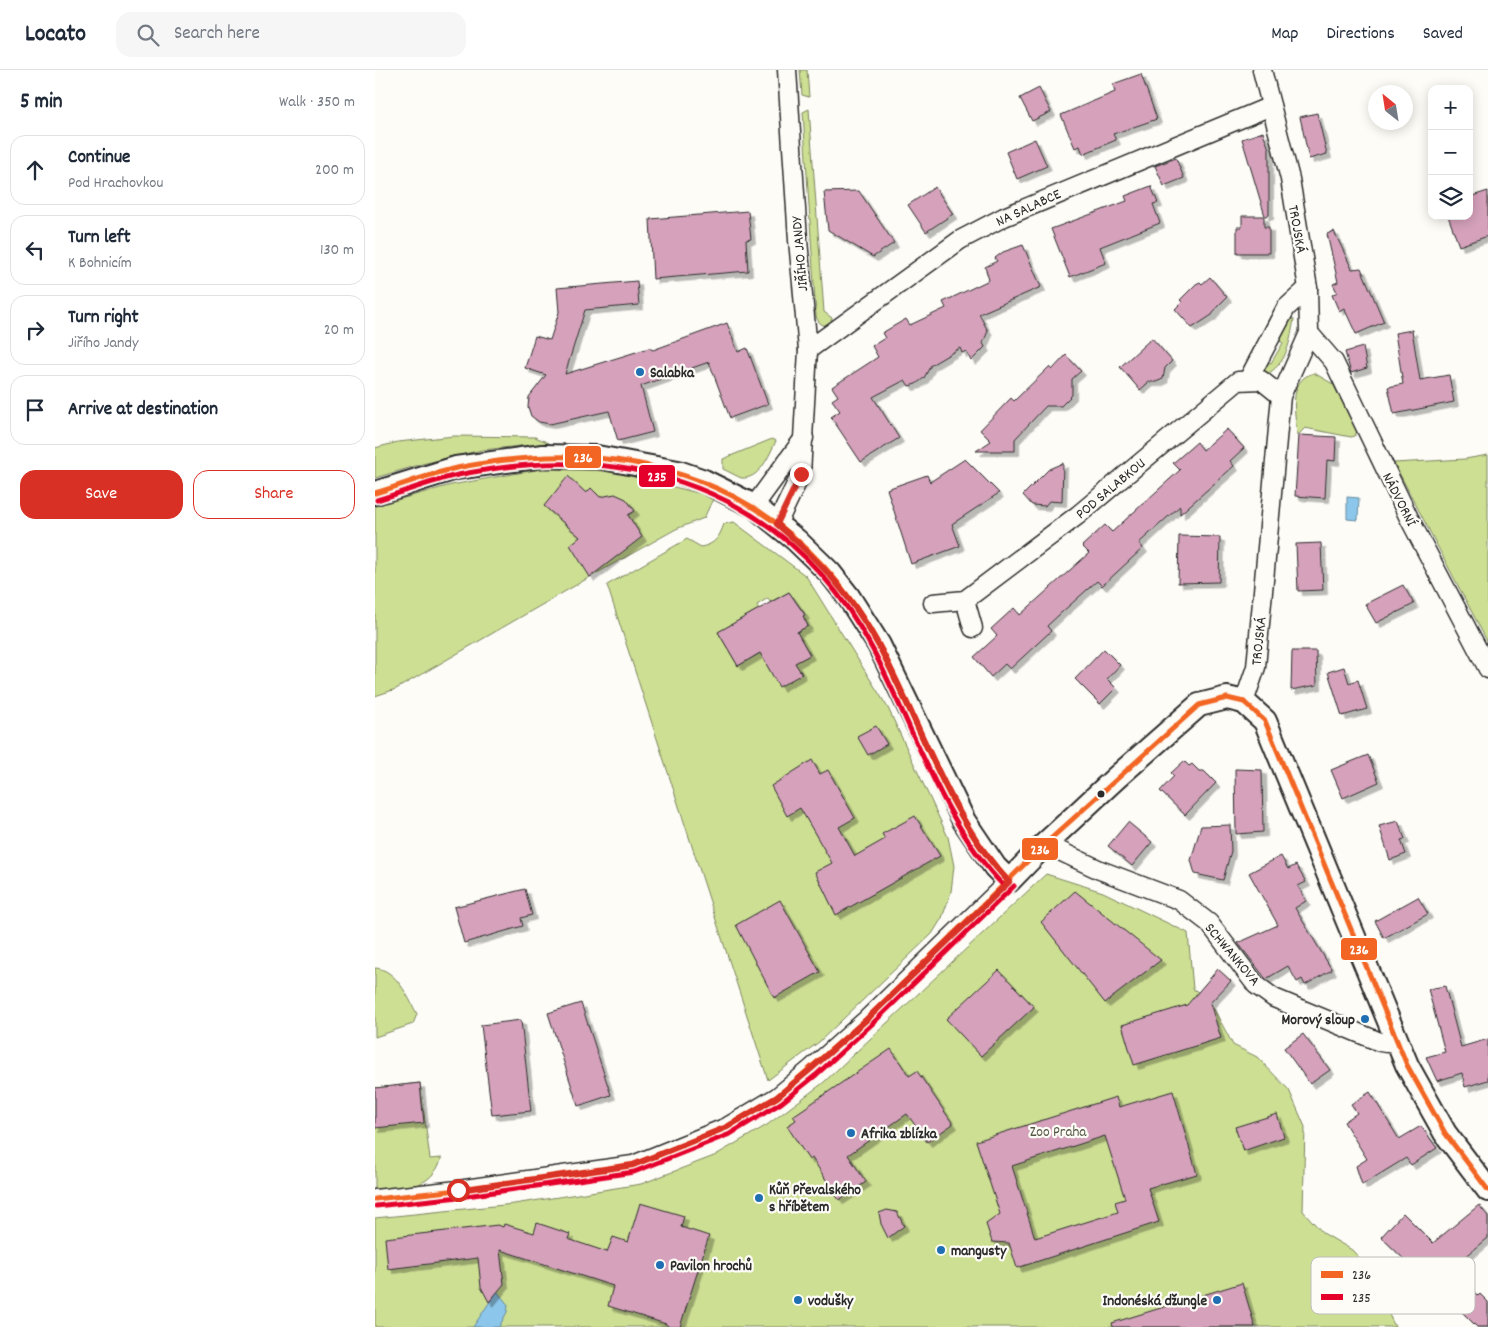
<!DOCTYPE html>
<meta charset="utf-8">
<style>
:root{--surface:#fff;--page:#f6f6f7;--text:#1f2937;--muted:#747a83;--line:#e0e1e3;--accent:#d93025}
body{margin:0;font-family:Dekko,sans-serif;background:var(--page);color:var(--text)}
.controls{position:absolute;right:15px;top:15px;display:grid;overflow:hidden;border-radius:10px;box-shadow:0 2px 12px #0003}
.controls button{width:45px;height:45px;display:grid;place-items:center;padding:0;border:0;border-bottom:1px solid var(--line);background:var(--surface);color:var(--text);font:25px sans-serif}
.compass{position:absolute;left:993px;top:15px;width:45px;height:45px;border-radius:50%;background:var(--surface);box-shadow:0 2px 12px #0003;rotate:330deg}
.stop{position:absolute;width:15px;height:15px;margin:-11px;border:4px solid #d93025;border-radius:50%;background:#fff}
.stop.end{background:#d93025;border-color:#fff;box-shadow:0 1px 5px #0008}
.list{margin:0;padding:0;list-style:none}
h2{display:flex;justify-content:space-between;align-items:center;height:65px;margin:0;padding:0 20px;font-size:21px}
h2 small{font-size:16px;font-weight:400;color:var(--muted)}
.list li{display:grid;grid-template-columns:32px 1fr auto;gap:15px;align-items:center;box-sizing:border-box;height:70px;margin:0 10px 10px;padding:0 10px;border:1px solid var(--line);border-radius:15px}
.list b{display:block;font-size:19px;white-space:nowrap}
.list p{margin:0;font-size:16px;white-space:nowrap;color:var(--muted)}
.list em{font-size:16px;font-style:normal;color:var(--muted)}
.actions{display:flex;gap:10px;padding:15px 20px}
.actions a{flex:1;padding:11px 0;border:1px solid var(--accent);border-radius:15px;text-align:center;font-size:18px;color:var(--accent)}
.actions .main{background:var(--accent);color:#fff}
.icon{flex:none;width:28px;height:28px;fill:none;stroke:currentColor;stroke-width:2;stroke-linecap:round;stroke-linejoin:round}
.map{position:relative;flex:none;width:1113px;height:1257px;overflow:hidden}
header{display:flex;align-items:center;gap:30px;box-sizing:border-box;height:70px;padding:0 25px;background:var(--surface);border-bottom:1px solid var(--line)}
header strong{font-size:24px}
nav{display:flex;gap:28px;margin-inline-start:auto;font-size:18px}
.search{width:350px;height:45px;background:var(--page);display:flex;align-items:center;gap:12px;box-sizing:border-box;padding:0 18px;border-radius:15px;color:var(--muted);font-size:19px}
main{display:flex}
aside{flex:1;background:var(--surface)}
.map>svg:first-child{display:block}
</style>
<header>
<strong>Locato</strong>
<div class="search"><svg class="icon" aria-label="search" viewBox="0 0 24 24"><circle cx="10" cy="10" r="6"/><path d="M15 15l6 6"/></svg>Search here</div>
<nav><a>Map</a><a>Directions</a><a>Saved</a></nav>
</header>
<main>
<aside>
<h2>5 min<small>Walk · 350 m</small></h2>
<ul class="list">
<li><svg class="icon" aria-label="ahead" viewBox="0 0 24 24"><path d="M12 20V5M6 11l6-6 6 6"/></svg><div><b>Continue</b><p>Pod Hrachovkou</p></div><em>200 m</em></li>
<li><svg class="icon" aria-label="left" viewBox="0 0 24 24"><path d="M17 20v-9H6M10 6l-5 5 5 5"/></svg><div><b>Turn left</b><p>K Bohnicím</p></div><em>130 m</em></li>
<li><svg class="icon" aria-label="right" viewBox="0 0 24 24"><path d="M7 20v-9h11M14 6l5 5-5 5"/></svg><div><b>Turn right</b><p>Jiřího Jandy</p></div><em>20 m</em></li>
<li><svg class="icon" aria-label="arrive" viewBox="0 0 24 24"><path d="M6 21V4h12l-3 4 3 4H6"/></svg><div><b>Arrive at destination</b></div></li>
</ul>
<div class="actions"><a class="main">Save</a><a>Share</a></div>
</aside>
<div class="map">
<svg width="1113" height="1257" viewBox="0 0 1113 1257">
<defs>
<filter id="shadow"><feDropShadow dx="4.5" dy="4.5" stdDeviation="0" flood-color="#0004"/></filter>
</defs>
<rect width="100%" height="100%" fill="#fdfcf7"/>
<filter id="ink" filterUnits="userSpaceOnUse"><feTurbulence type="fractalNoise" baseFrequency=".02" numOctaves="2"/><feDisplacementMap in="SourceGraphic" scale="10" xChannelSelector="R" yChannelSelector="G"/><feConvolveMatrix kernelMatrix="1 2 1 2 8 2 1 2 1" color-interpolation-filters="sRGB"/></filter>
<g filter="url(#ink)">
<g fill="#cddf93" stroke="#7c855f" fill-rule="evenodd">
<polygon points="425,0 432,0 434,27 427,25"/>
<path d="M434 39 449 242 457 248 456 256C448 256 443 254 441 246L428 42Z"/>
<path d="M915 249H919C915 271 912 295 890 305L885 300 891 292 896 293 908 273 903 270Z"/>
<path d="M939 303 958 314 982 361 980 366 976 367 930 358 922 366C921 344 911 310 939 303Z"/>
<polygon points="79,366 160,367 174,373 107,380 47,394 0,408 0,378 23,372"/>
<path d="M397 369 401 371C394 385 385 410 366 408L348 399V389Z"/>
<polygon points="1113,385 1113,573 1019,393 1090,389"/>
<polygon points="166,399 235,401 339,427 329,448 301,459 215,507 21,619 0,626 0,436 76,415"/>
<path d="M359 452 431 506 513 638 573 767 579 796 576 822 567 848 557 864 444 972 393 1010 232 515 312 469 326 477C340 474 344 468 349 454ZM414 522 430 544 428 546 433 556 422 562 435 585 420 593 426 604 396 577 363 596 343 562 384 539 382 535 393 528 395 532Z"/>
<polygon points="671,804 728,822 813,863 818,919 833,928 858,975 882,987 914,1020 930,1057 928,1141 948,1163 977,1180 990,1194 1020,1257 0,1257 0,1148 139,1134 266,1114 339,1086 392,1055 448,1013"/>
<path d="M0 898C21 899 33 927 42 944L38 954 0 967Z"/>
<path d="M45 1013 55 1089 67 1088C54 1122 31 1116 0 1119V1018Z"/>
</g>
<g fill="#8cc7eb" stroke="#65899e">
<polygon points="972,427 984,428 983,450 972,449"/>
<polygon points="122,1221 133,1235 132,1242 124,1257 98,1257"/>
</g>
<g fill="#d5a1bb" stroke="#2b2b2b" fill-rule="evenodd" filter="url(#shadow)">
<polygon points="766,4 782,49 738,64 741,70 708,84 705,76 700,78 686,45 740,22 738,14"/>
<polygon points="664,18 676,42 657,51 645,28"/>
<polygon points="942,43 952,84 934,89 925,47"/>
<polygon points="888,62 894,79 894,145 890,146 867,69"/>
<polygon points="660,69 672,96 642,109 631,82"/>
<polygon points="801,88 809,108 789,116 780,96"/>
<polygon points="776,116 783,133 778,134 785,153 725,177 731,193 695,207 676,159 752,131 750,126"/>
<polygon points="560,117 578,144 551,162 533,135"/>
<polygon points="484,121 519,173 498,187 453,160 449,122"/>
<polygon points="1113,121 1113,166 1084,176 1073,146 1094,146 1094,127"/>
<polygon points="373,141 376,169 371,170 373,201 278,209 275,149"/>
<polygon points="867,146 889,146 889,157 894,157 894,183 862,183 862,157 867,157"/>
<polygon points="959,161 977,199 986,198 1009,252 981,264 969,238 964,241 957,225 962,222 958,214 963,212 952,164"/>
<polygon points="648,175 666,217 604,244 613,261 608,273 610,277 596,291 591,281 587,283 585,278 556,295 549,308 541,314 534,316 530,310 498,327 524,368 486,392 456,347 465,341 457,330 463,326 457,317 503,287 497,276 510,268 507,263 531,249 535,255 571,238 568,232 614,210 610,197 622,191 620,188 628,182"/>
<polygon points="835,207 852,227 842,237 837,245 817,258 800,239 807,232 805,230 821,214 825,212 827,214"/>
<polygon points="262,211 264,235 210,240 190,304 274,278 278,280 352,253 363,282 372,278 393,334 355,348 334,292 266,316 278,362 243,371 234,341 175,354 164,352 156,346 153,337 154,327 171,305 150,298 160,266 175,270 184,242 182,218"/>
<polygon points="1037,260 1045,310 1074,305 1079,332 1019,344 1013,317 1028,314 1020,263"/>
<polygon points="777,268 797,291 790,298 788,309 781,312 774,312 765,320 745,297"/>
<polygon points="988,277 992,298 976,303 970,282"/>
<polygon points="691,285 706,301 697,309 697,325 686,336 671,336 640,369 640,381 601,381 616,371 605,360 636,328 639,331 674,297 677,300"/>
<polygon points="852,359 869,378 855,391 859,396 805,444 805,436 764,473 768,478 727,516 722,511 686,543 672,556 676,561 635,599 630,594 616,607 599,587 622,566 616,559 639,538 645,545 714,483 707,476 730,455 737,462 805,400 798,393 822,372 828,380"/>
<polygon points="924,365 961,367 960,391 952,390 950,428 920,426"/>
<polygon points="590,389 624,423 577,454 585,476 536,494 512,419 552,405 555,412"/>
<polygon points="688,393 687,432 674,431 670,436 657,435 648,425 674,399"/>
<polygon points="193,406 211,423 216,418 225,427 240,424 251,429 260,441 253,445 267,467 215,507 195,475 205,467 169,436"/>
<polygon points="804,466 845,467 844,512 803,513"/>
<polygon points="946,473 948,520 923,521 921,474"/>
<polygon points="1028,515 1039,534 1001,553 990,534"/>
<polygon points="414,522 430,545 428,546 433,556 422,562 435,585 420,593 427,604 404,617 385,583 363,596 343,562"/>
<polygon points="729,579 745,595 732,609 741,618 725,634 700,609"/>
<polygon points="917,581 941,581 942,615 916,620"/>
<polygon points="969,597 974,613 983,610 992,639 967,646 953,602"/>
<polygon points="501,656 512,674 493,685 482,666"/>
<polygon points="993,685 1004,712 968,728 956,700"/>
<polygon points="437,690 445,704 453,700 480,748 464,757 480,786 510,769 507,764 540,746 565,786 461,845 440,802 457,793 425,738 412,746 396,716"/>
<polygon points="809,691 814,696 817,694 824,701 829,701 841,713 810,745 785,721 799,706 796,703"/>
<polygon points="860,699 887,700 888,762 861,764"/>
<polygon points="1023,751 1030,769 1026,770 1031,784 1015,790 1004,756"/>
<polygon points="753,752 777,772 757,796 733,776"/>
<polygon points="855,755 856,781 848,810 820,804 816,790 826,756"/>
<polygon points="906,786 913,799 921,795 931,812 923,816 931,831 920,838 957,900 930,915 927,909 922,912 913,896 891,909 863,873 903,855 874,803"/>
<polygon points="150,819 157,845 146,848 148,856 89,873 79,837"/>
<polygon points="700,821 786,890 730,933 666,852"/>
<polygon points="1043,827 1053,844 1009,868 1000,851"/>
<polygon points="405,830 445,902 399,928 361,855"/>
<polygon points="843,899 856,911 835,933 846,968 759,995 747,955 812,935"/>
<polygon points="624,900 659,937 606,986 571,949"/>
<polygon points="1070,916 1086,977 1113,969 1113,1010 1090,1017 1087,1003 1062,1011 1051,987 1070,982 1053,919"/>
<polygon points="206,933 236,1025 203,1036 173,943"/>
<polygon points="146,950 156,1041 117,1045 106,955"/>
<polygon points="928,964 955,1000 935,1014 909,978"/>
<polygon points="516,979 534,1006 542,1001 578,1054 552,1072 532,1044 473,1085 491,1112 464,1130 437,1088 434,1090 412,1056 421,1050 418,1046"/>
<polygon points="45,1013 49,1053 0,1058 0,1018"/>
<path d="M798 1021 822 1104 773 1118 784 1152 642 1198 634 1173 617 1172 611 1154 625 1144 601 1071 741 1027 744 1037ZM730 1066 750 1129 740 1132 743 1142 660 1168 637 1096Z"/>
<polygon points="995,1022 1024,1069 1046,1056 1062,1078 1036,1095 1031,1088 987,1115 981,1096 992,1089 969,1052 982,1043 976,1034"/>
<polygon points="902,1044 909,1067 868,1081 860,1057"/>
<polygon points="265,1133 309,1146 306,1157 334,1166 305,1257 294,1257 291,1254 233,1236 238,1216 125,1180 129,1214 114,1232 106,1217 103,1188 13,1199 10,1168 123,1155 128,1157 129,1154 159,1163 162,1153 195,1164 193,1169 232,1182 238,1167 253,1172"/>
<polygon points="1104,1135 1113,1146 1113,1168 1076,1199 1103,1226 1105,1224 1113,1232 1113,1257 1102,1257 1079,1234 1082,1232 1035,1195 1006,1167 1028,1143 1058,1173"/>
<polygon points="512,1140 522,1142 529,1156 513,1168 506,1154 504,1143"/>
<polygon points="867,1213 880,1257 738,1257 737,1253"/>
</g>
<g fill="none" stroke-linecap="round" stroke-linejoin="round">
<g stroke="#2b2b2b" stroke-width="21">
<g id="minor">
<polyline points="934,263 959,292 1034,448 1113,599"/>
<polyline points="433,280 585,170 629,147 896,36"/>
<polyline points="873,310 911,238 933,218"/>
<polyline points="379,436 429,368"/>
<polyline points="402,454 426,404 433,280 423,170 412,0"/>
<polyline points="590,530 598,558"/>
<polyline points="558,533 590,530 703,445 863,311 886,310 906,326"/>
<polyline points="869,632 881,597 906,326 934,263 933,218 915,109 887,0"/>
<polyline points="670,774 725,800 804,830 834,853 881,915 899,928 1005,972 1011,973 1020,968"/>
<polyline points="0,1129 83,1120 258,1095 352,1057 402,1027 436,999 491,950 634,811"/>
</g>
</g>
<g stroke="#2b2b2b" stroke-width="26">
<polyline id="tertiary" points="0,423 81,398 168,386 222,387 303,402 329,411 379,436 421,470 455,503 473,526 504,575 589,751 620,797 634,811 670,774 742,707 824,635 852,628 869,632 890,651 1032,995 1070,1063 1113,1120"/>
</g>
<use href="#minor" stroke="#fdfcf7" stroke-width="18"/>
<use href="#tertiary" stroke="#fdfcf7" stroke-width="22"/>
<g stroke="#fdfcf7" stroke-width="9">
<g id="bus-1">
<path d="M0 423C27 415 54 404 82 398 258 362 416 411 504 576 544 650 575 752 634 811"/>
<polyline points="869,632 890,651 1032,995 1070,1063 1113,1120"/>
<polyline points="0,1129 83,1120 258,1095 352,1057 402,1027 491,950 670,774 824,635 852,628 869,632"/>
</g>
</g>
<g stroke="#fdfcf7" stroke-width="9">
<g id="bus-2">
<path d="M2 430C29 422 56 411 83 405 255 369 413 418 498 580 537 654 570 757 629 816"/>
<polyline points="1,1136 84,1127 259,1102 355,1064 406,1033 441,1005 496,955 639,816"/>
</g>
</g>
<use href="#bus-1" stroke="#f26522" stroke-width="5"/>
<use href="#bus-2" stroke="#e4002b" stroke-width="5"/>
</g>
</g>
<g fill="none" stroke-linecap="round" stroke-linejoin="round" filter="url(#ink)">
<path stroke="#d93025" stroke-width="6" d="M83 1120 258 1095 352 1057 402 1027 436 999 491 950 634 812C576 751 544 650 504 576 475 523 446 493 402 454L426 404"/>
</g>
<g fill="#1f6fb2" stroke="#fdfcf7" stroke-width="2">
<circle cx="265" cy="302" r="5"/>
<circle cx="990" cy="949" r="5"/>
<circle cx="476" cy="1063" r="5"/>
<circle cx="384" cy="1128" r="5"/>
<circle cx="566" cy="1180" r="5"/>
<circle cx="285" cy="1195" r="5"/>
<circle cx="423" cy="1230" r="5"/>
<circle cx="842" cy="1230" r="5"/>
</g>
<circle fill="#2b2b2b" stroke="#fdfcf7" stroke-width="2" cx="726" cy="724" r="4.5"/>
<g text-anchor="middle" stroke-width="4.5" stroke-linejoin="round" paint-order="stroke">
<g font-size="15" fill="#2b2b2b" stroke="#fdfcf7">
<text transform="translate(653 137) rotate(-25)" y="5">NA SALABCE</text>
<text transform="translate(923 159) rotate(80)" y="5">TROJSKÁ</text>
<text transform="translate(424 184) rotate(-95)" y="5">JIŘÍHO JANDY</text>
<text transform="translate(735 418) rotate(-40)" y="5">POD SALABKOU</text>
<text transform="translate(1025 429) rotate(63)" y="5">NÁDVORNÍ</text>
<text transform="translate(883 571) rotate(-84)" y="5">TROJSKÁ</text>
<text transform="translate(858 884) rotate(50)" y="5">SCHWANKOVA</text>
</g>
<g font-size="15" font-weight="bold" fill="#2b2b2b" stroke="#fdfcf7" text-anchor="start">
<text x="275" y="307">Salabka</text>
<text x="980" y="954" text-anchor="end">Morový sloup</text>
<text x="486" y="1068">Afrika zblízka</text>
<text x="394" y="1124">Kůň Převalského<tspan x="394" dy="17">s hříbětem</tspan></text>
<text x="576" y="1185">mangusty</text>
<text x="295" y="1200">Pavilon hrochů</text>
<text x="433" y="1235">vodušky</text>
<text x="832" y="1235" text-anchor="end">Indonéská džungle</text>
</g>
<g font-size="15" fill="#545845" stroke="#fdfcf7">
<text x="683" y="1066">Zoo Praha</text>
</g>
</g>
<rect x="936" y="1187" width="164" height="57" rx="8" fill="#fdfcf7" stroke="#bebdba" stroke-width="1"/>
<rect x="946" y="1201" width="22" height="7" fill="#f26522"/>
<rect x="946" y="1224" width="22" height="6" fill="#e4002b"/>
<g font-size="14" fill="#2b2b2b">
<text x="977" y="1209">236</text>
<text x="977" y="1232">235</text>
</g>
<g stroke="#fdfcf7" stroke-width="2">
<rect x="189" y="375" width="38" height="24" rx="5" fill="#f26522"/>
<rect x="263" y="394" width="38" height="24" rx="5" fill="#e4002b"/>
<rect x="646" y="767" width="38" height="24" rx="5" fill="#f26522"/>
<rect x="965" y="867" width="38" height="24" rx="5" fill="#f26522"/>
</g>
<g font-size="14" text-anchor="middle" font-weight="bold" fill="#fff">
<text x="208" y="392">236</text>
<text x="282" y="411">235</text>
<text x="665" y="784">236</text>
<text x="984" y="884">236</text>
</g>
</svg>
<div class="controls">
<button>+</button>
<button>−</button>
<button><svg class="icon" aria-label="layers" viewBox="0 0 24 24"><path d="M12 4l9 5-9 5-9-5zM3 14l9 5 9-5"/></svg></button>
</div>
<svg class="compass" viewBox="-18 -18 36 36"><path d="M0-13l5 13h-10z" fill="#e53935"/><path d="M0 13l5-13h-10z" fill="#747a83"/></svg>
<div class="stop" style="left:83px;top:1120px"></div>
<div class="stop end" style="left:426px;top:404px"></div>
</div>
</main>
